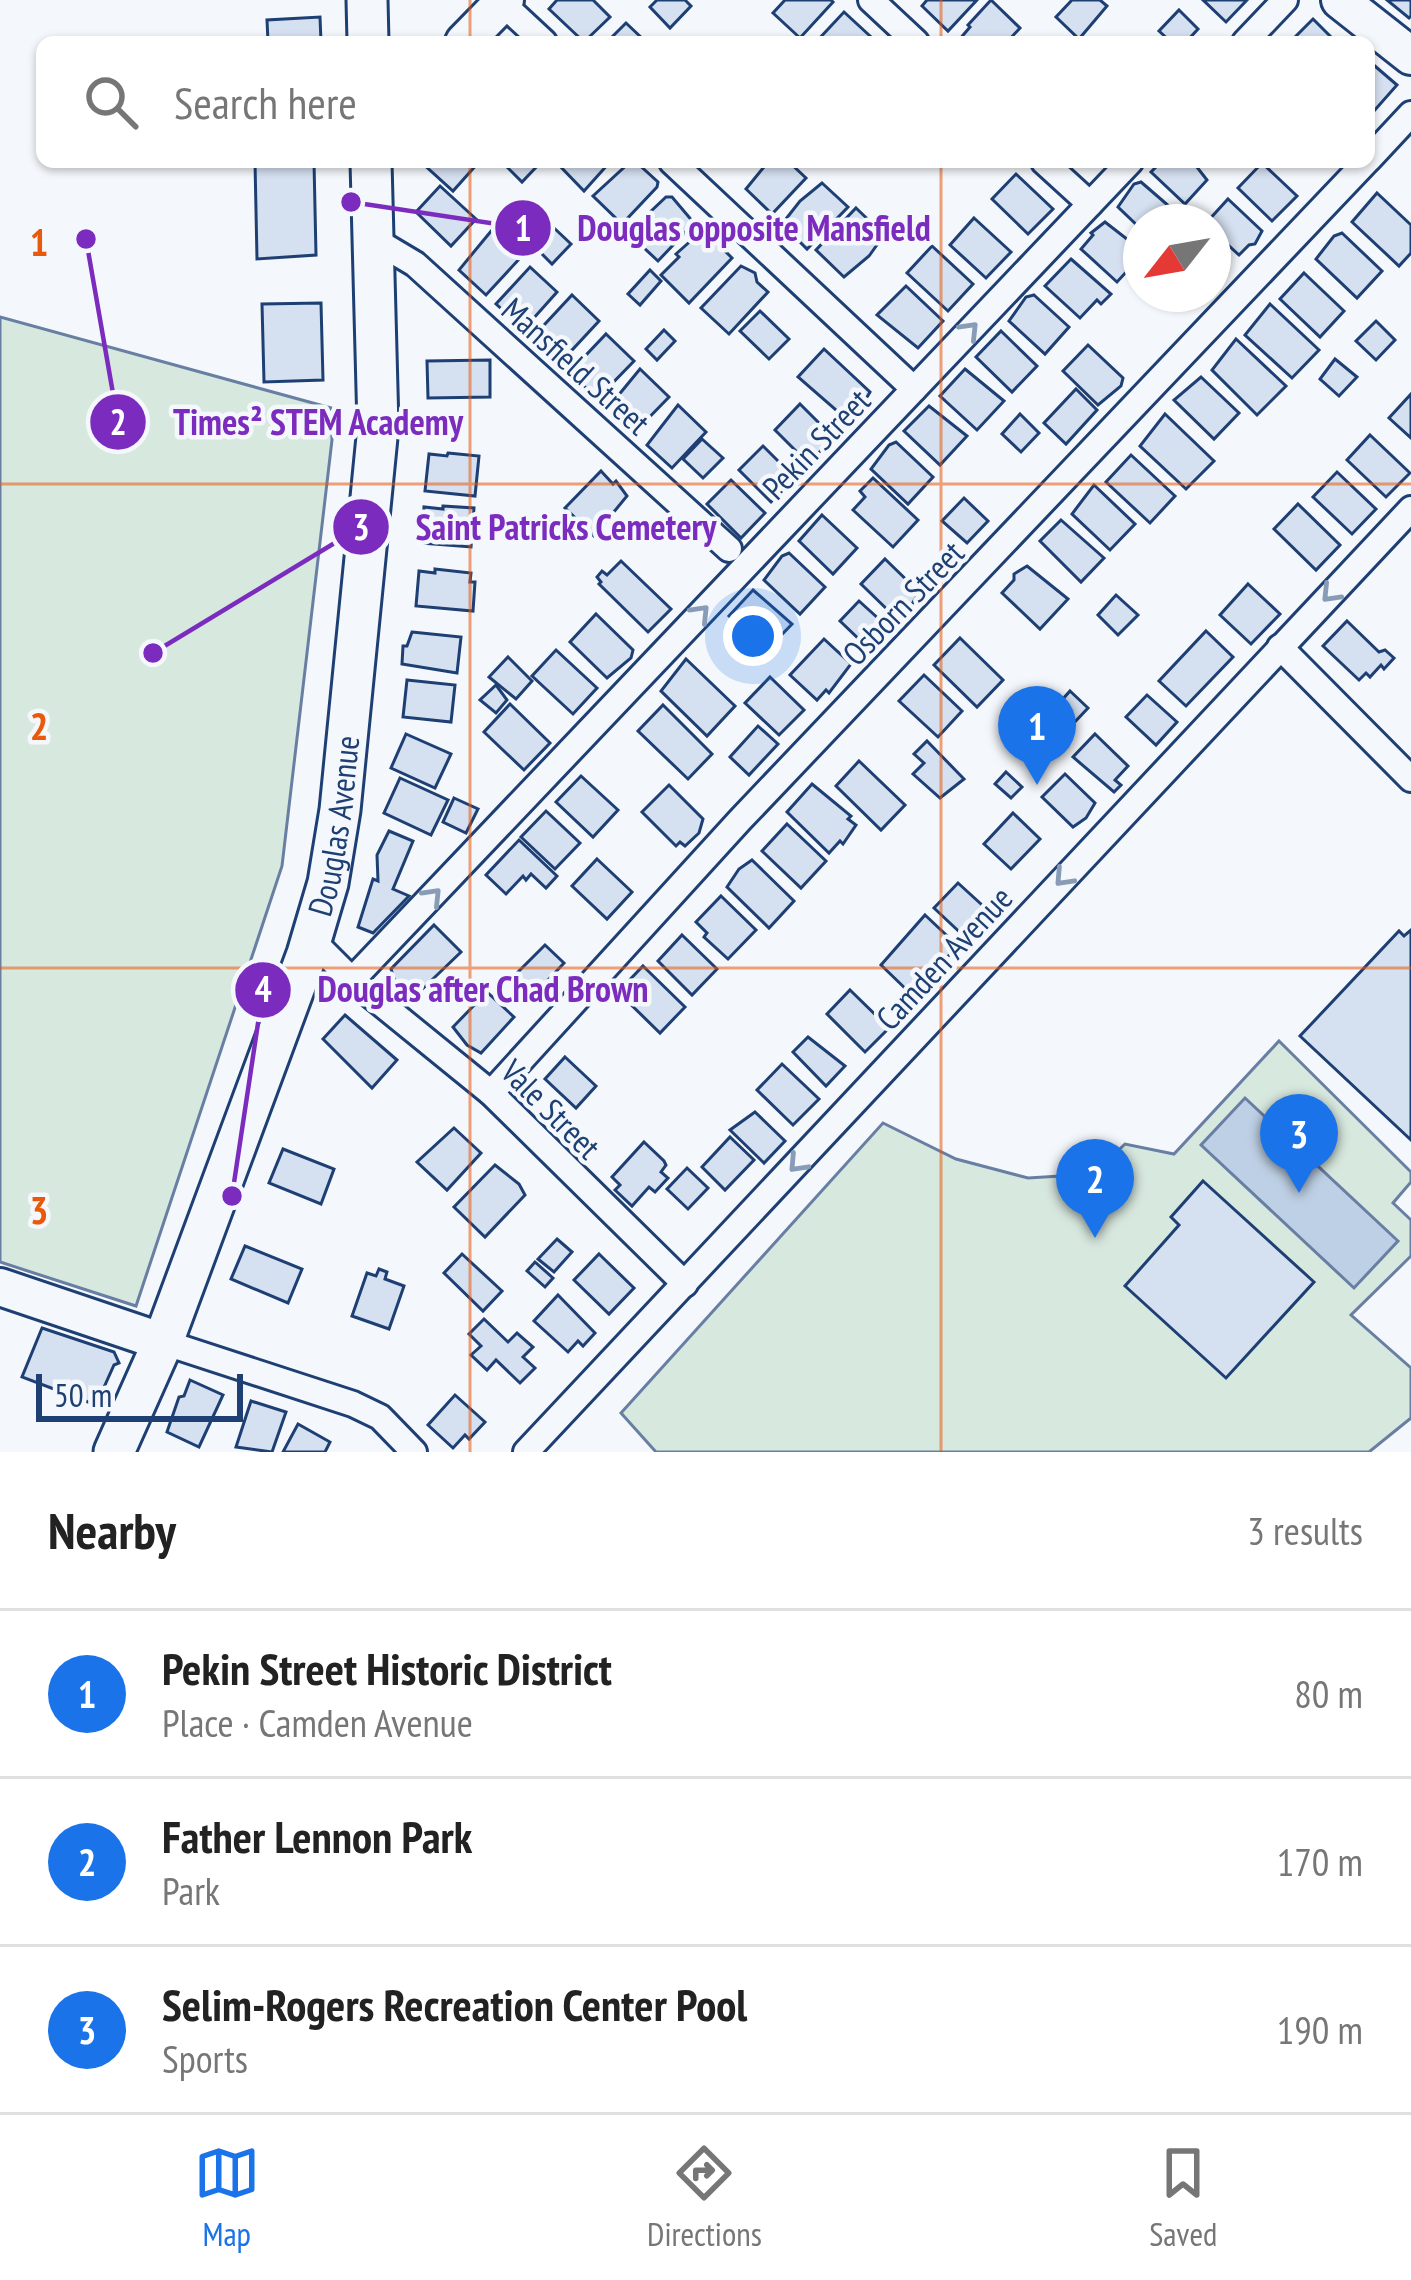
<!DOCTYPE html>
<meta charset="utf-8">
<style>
:root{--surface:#fff;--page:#f2f2f2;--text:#222;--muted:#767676;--line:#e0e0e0;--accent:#1a73e8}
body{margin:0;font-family:"PT Sans Narrow",sans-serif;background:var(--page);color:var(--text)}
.compass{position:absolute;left:1123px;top:204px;width:108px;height:108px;border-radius:50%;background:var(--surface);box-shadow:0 3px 9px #0004;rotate:239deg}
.scale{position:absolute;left:36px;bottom:30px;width:207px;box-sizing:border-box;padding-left:12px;border:6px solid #1d3f73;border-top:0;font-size:33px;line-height:42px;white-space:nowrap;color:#1d3f73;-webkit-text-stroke:9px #f4f7fb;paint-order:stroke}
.you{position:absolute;left:753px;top:636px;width:42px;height:42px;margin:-30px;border:9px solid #fff;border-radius:50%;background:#1a73e8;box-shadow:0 0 0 18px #1a73e833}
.badge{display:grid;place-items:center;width:78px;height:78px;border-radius:50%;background:var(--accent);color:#fff;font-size:39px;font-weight:700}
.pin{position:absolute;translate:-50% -99px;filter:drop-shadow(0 3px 6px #0008)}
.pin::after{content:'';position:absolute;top:63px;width:42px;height:36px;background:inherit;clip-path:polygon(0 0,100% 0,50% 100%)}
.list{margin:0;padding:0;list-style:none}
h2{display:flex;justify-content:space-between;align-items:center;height:156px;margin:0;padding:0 48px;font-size:51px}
h2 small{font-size:39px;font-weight:400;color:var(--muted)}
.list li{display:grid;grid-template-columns:78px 1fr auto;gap:36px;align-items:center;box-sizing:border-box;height:168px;padding:0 48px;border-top:3px solid var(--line)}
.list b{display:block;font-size:45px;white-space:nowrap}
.list p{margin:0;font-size:39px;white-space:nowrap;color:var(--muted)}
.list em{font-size:39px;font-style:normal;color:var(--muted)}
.icon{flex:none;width:66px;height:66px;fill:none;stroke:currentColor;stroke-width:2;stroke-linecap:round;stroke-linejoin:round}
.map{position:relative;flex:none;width:1411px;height:1452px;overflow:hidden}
.search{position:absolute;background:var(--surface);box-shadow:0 3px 9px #0004;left:36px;right:36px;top:36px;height:132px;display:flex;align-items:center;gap:30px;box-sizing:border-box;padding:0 42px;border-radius:18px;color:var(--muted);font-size:45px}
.sheet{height:660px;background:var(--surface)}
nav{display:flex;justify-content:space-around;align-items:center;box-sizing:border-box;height:168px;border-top:3px solid var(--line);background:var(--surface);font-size:33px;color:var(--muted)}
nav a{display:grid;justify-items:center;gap:6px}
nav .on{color:var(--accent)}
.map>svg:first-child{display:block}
</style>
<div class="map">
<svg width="1411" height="1452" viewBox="0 0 1411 1452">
<rect width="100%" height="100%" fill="#f4f7fb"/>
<g fill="#d7e8df" stroke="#687fa3" stroke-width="3">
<polygon points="0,317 331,408 332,440 282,866 136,1306 0,1262"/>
<polygon points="1279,1041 1411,1172 1411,1182 1393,1203 1411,1220 1411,1256 1351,1315 1411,1368 1411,1418 1369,1452 656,1452 621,1413 883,1123 956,1159 1028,1178 1093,1174 1125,1144 1174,1154"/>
</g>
<polygon fill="#bed0e5" stroke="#687fa3" stroke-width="3" points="1245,1098 1398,1241 1354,1288 1201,1145"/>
<g fill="#d5e0f0" stroke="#1d3f73" stroke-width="3">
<polygon points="557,0 593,0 610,17 584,42 549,9"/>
<polygon points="657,0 685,0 691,6 670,28 650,7"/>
<polygon points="785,0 831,0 833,2 800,38 773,13"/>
<polygon points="927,0 977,0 948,31 922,6"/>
<polygon points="991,0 1020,28 1007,42 961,42 959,40 970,27 968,25"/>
<polygon points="1072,0 1100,0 1107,6 1079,39 1056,17"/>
<polygon points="1203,0 1247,0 1226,22"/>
<polygon points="1387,0 1411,0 1411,16 1409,18"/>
<polygon points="1179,10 1198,29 1186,42 1171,42 1159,31"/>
<polygon points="844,12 870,36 864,42 816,42"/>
<polygon points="320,17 321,42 268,42 267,20"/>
<polygon points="1313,19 1336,42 1287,42 1295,37"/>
<polygon points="626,23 646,42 607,42"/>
<polygon points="1369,61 1397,85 1374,111 1369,107"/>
<polygon points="255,162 314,162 316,255 257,259"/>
<polygon points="421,162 477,162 478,163 453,191"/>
<polygon points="502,162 541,162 522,182"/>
<polygon points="556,162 610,162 584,191"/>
<polygon points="630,162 636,162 658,182 657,187 622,224 593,196"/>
<polygon points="768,162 789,162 806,178 772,214 746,189"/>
<polygon points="1161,162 1193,162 1207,180 1185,204 1151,172"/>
<polygon points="1262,163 1297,196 1272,221 1238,188"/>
<polygon points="1016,174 1053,209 1028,234 992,199"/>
<polygon points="1141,182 1170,207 1175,215 1168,222 1141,222 1141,229 1118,207 1134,184"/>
<polygon points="822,183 848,207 807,249 782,224 800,201"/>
<polygon points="440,186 476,219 451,246 416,212"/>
<polygon points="1377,193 1411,225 1411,253 1399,266 1352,222"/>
<polygon points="666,197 672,197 694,223 658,261 628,233"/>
<polygon points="1228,199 1262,231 1255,244 1249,245 1239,255 1213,231 1213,222 1207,222"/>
<polygon points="856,208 884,235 869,256 844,277 816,250"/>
<polygon points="974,218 1011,252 986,278 950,245"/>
<polygon points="1105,222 1141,250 1141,256 1117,282 1081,249 1093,235 1091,233"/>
<polygon points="553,227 571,244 552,264 534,246"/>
<polygon points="492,230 521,257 486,295 459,270"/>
<polygon points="703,230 718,238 720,246 732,258 689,303 661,275 679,257 676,254"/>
<polygon points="1342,233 1382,271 1357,298 1316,259 1334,236"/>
<polygon points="932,246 973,284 948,311 907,273"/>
<polygon points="1213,249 1228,267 1227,273 1213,283"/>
<polygon points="1071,259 1111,294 1101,304 1097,300 1080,318 1045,286"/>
<polygon points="741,266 755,273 757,282 768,292 729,334 701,308"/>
<polygon points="530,267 557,292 524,329 496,304"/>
<polygon points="650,270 661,281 640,305 628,294"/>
<polygon points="1304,273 1344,311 1320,337 1280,299"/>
<polygon points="906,286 943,321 918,348 877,315"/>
<polygon points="572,295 599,321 559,364 532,338"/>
<polygon points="1034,295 1069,327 1045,354 1009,321 1026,297"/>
<polygon points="321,303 323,380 264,382 262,304"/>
<polygon points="1270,304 1319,350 1292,378 1245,335"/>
<polygon points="760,311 789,339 769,359 740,331"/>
<polygon points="1376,321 1395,340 1376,360 1356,341"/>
<polygon points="664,330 675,341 657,360 646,349"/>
<polygon points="1001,331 1037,366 1012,392 976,357"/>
<polygon points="606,334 634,361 597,399 570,372"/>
<polygon points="1236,339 1286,386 1257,415 1212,370"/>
<polygon points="1088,345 1123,378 1121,386 1098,405 1063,371"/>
<polygon points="824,349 870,392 863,404 867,408 852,424 798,377"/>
<polygon points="1335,359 1357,377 1339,396 1320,379"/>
<polygon points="490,360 490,397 428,398 427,361"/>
<polygon points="640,369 669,397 634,433 608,408"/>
<polygon points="965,369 1004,401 977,430 940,396"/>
<polygon points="1201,377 1239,413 1214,439 1174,400"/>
<polygon points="1076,389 1097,410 1066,444 1044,423"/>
<polygon points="1411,394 1411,438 1389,418"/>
<polygon points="800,404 834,438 808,463 775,430"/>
<polygon points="678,405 706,432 672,468 647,445"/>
<polygon points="929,406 967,436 940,465 904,431"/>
<polygon points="1020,414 1039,433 1021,452 1002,434"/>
<polygon points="1165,414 1214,461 1186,489 1140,446"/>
<polygon points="1370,435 1410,473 1386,497 1347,460"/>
<polygon points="702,439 723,458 703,478 683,459"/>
<polygon points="896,442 933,477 908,504 871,469 889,445"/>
<polygon points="763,446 795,478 771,502 739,470"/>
<polygon points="448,453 479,456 475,496 425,491 429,454 447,456"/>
<polygon points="1131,455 1175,496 1150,523 1106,482"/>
<polygon points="601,471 613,484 616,481 627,496 594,536 565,508"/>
<polygon points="1337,472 1376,509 1352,534 1313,497"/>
<polygon points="873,478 918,520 893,547 853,510 865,497 860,491"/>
<polygon points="731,480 765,513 741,538 707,504"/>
<polygon points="1094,485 1135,524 1110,550 1072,514"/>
<polygon points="964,498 988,521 967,543 942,521"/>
<polygon points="1298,504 1340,545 1316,570 1274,529"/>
<polygon points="443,506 474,508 471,547 422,543 424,507 443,509"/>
<polygon points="822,515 857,548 833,574 799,541"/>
<polygon points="1061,520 1104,558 1081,582 1040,541"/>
<polygon points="789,553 825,587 800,614 764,580 782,556"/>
<polygon points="885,559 919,592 911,606 906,606 895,617 861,584"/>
<polygon points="621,561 671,609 648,632 599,584 601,582 597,577 602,571 607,575"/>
<polygon points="1027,566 1068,599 1040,629 1002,593 1014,580 1014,574"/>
<polygon points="435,569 471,573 470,582 475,582 473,611 416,606 419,571 435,573"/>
<polygon points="1248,584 1280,614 1251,644 1220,615"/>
<polygon points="753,590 792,624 766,651 729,616"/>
<polygon points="1116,595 1138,615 1118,635 1098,615"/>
<polygon points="859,601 880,620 861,641 840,621"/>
<polygon points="596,614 633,650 631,658 607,678 570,642"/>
<polygon points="1347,621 1379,652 1385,650 1394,658 1384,669 1381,665 1370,677 1366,673 1359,680 1323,646"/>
<polygon points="1206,631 1233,657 1186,706 1159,681"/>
<polygon points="412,632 461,637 457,673 402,664 403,646 407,646"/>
<polygon points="960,638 1003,680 977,707 934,665"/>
<polygon points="824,639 851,664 829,693 826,690 817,700 790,675"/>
<polygon points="556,650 597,688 573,714 532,676"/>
<polygon points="508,657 532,681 516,699 489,677"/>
<polygon points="686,659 735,706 707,736 661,691"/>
<polygon points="924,675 962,711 938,737 899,701"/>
<polygon points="770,677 804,710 779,735 745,703"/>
<polygon points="407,680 455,685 451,722 403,717"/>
<polygon points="496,685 507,700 496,713 480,700"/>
<polygon points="1070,691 1088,708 1072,725 1054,709"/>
<polygon points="1147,695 1177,722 1156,745 1126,717"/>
<polygon points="510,704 550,743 524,770 484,732"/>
<polygon points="663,705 712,754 688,779 638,731"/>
<polygon points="758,726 778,744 749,775 730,757"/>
<polygon points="406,734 451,754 435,788 391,768"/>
<polygon points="1095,734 1128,766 1115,780 1121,785 1114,792 1073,757"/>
<polygon points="927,741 964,779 940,798 913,774 924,763 914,754"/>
<polygon points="859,761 905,805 881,830 836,786"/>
<polygon points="1006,772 1022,787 1011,798 995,784"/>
<polygon points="1065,774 1095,803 1086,818 1073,827 1042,797"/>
<polygon points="581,776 618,810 593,837 556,802"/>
<polygon points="400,778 448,800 431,835 384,813"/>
<polygon points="812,784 851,816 848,819 856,825 843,844 840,841 829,853 787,812"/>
<polygon points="669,785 703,819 699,833 685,846 680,842 676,846 642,812"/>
<polygon points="454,798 478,809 466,833 443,822"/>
<polygon points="546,811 580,843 555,869 521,837"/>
<polygon points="1013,813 1040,839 1011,869 984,844"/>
<polygon points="787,824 826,861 801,888 762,851"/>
<polygon points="389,831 413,841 393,889 409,896 373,933 358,927 373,879 378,881 377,855"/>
<polygon points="519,840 557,876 546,888 531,874 526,880 523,876 506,894 486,875"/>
<polygon points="597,859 632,892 607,919 572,886"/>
<polygon points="752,860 794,901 769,928 727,887 739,869"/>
<polygon points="958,883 993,915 968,940 934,908"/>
<polygon points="721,896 756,930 728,959 704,937 707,933 696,922"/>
<polygon points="925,915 958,946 911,994 881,965"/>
<polygon points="434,925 461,952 411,1000 396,985 391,969"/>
<polygon points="1411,930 1411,1140 1300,1036 1399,931 1404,936"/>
<polygon points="682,935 717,969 692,995 658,961"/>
<polygon points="545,945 564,963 535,994 515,975"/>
<polygon points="643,966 685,1007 660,1033 618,992"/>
<polygon points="850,990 889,1028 865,1052 827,1014"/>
<polygon points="487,992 514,1017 481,1053 467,1045 453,1027"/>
<polygon points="345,1015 397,1060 372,1088 323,1039"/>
<polygon points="808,1037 845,1066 826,1086 793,1052"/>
<polygon points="565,1057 596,1086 576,1108 545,1079"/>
<polygon points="782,1064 819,1099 793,1125 757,1090"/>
<polygon points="755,1112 785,1141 764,1163 730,1130"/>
<polygon points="454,1128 481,1153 447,1190 417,1162"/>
<polygon points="730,1137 754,1160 725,1190 702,1167"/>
<polygon points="644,1142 664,1161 666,1165 661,1172 668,1178 655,1192 649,1187 632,1206 615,1190 620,1185 612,1177"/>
<polygon points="283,1149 334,1169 321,1204 269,1183"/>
<polygon points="495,1165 519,1184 525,1195 485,1237 454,1207"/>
<polygon points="687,1168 708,1188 688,1209 667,1189"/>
<polygon points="1203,1181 1314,1282 1226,1378 1125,1286 1179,1225 1171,1217"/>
<polygon points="557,1239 572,1252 554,1272 538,1259"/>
<polygon points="245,1246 302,1269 288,1303 231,1279"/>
<polygon points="462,1254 502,1291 483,1311 444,1273"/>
<polygon points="599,1254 634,1288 609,1314 574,1280"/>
<polygon points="535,1262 553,1278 545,1287 527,1271"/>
<polygon points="379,1269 387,1272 385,1279 404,1286 389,1329 352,1316 367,1273 376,1276"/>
<polygon points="558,1295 595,1333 583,1346 578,1341 568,1352 534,1321"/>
<polygon points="484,1319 508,1342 517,1333 533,1347 523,1357 535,1368 520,1383 496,1360 487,1370 471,1355 481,1346 469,1334"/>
<polygon points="42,1328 114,1352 119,1363 114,1365 96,1405 22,1377"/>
<polygon points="190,1380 223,1395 199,1447 167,1432 179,1397 184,1396"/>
<polygon points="455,1395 485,1422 469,1439 465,1435 453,1448 428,1425"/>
<polygon points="251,1401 286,1412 272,1452 236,1447"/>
<polygon points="298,1424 330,1442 325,1452 283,1452"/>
</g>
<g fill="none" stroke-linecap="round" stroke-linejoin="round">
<g stroke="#1d3f73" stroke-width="30">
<g id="street">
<polyline points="871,0 916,42"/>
<polyline points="502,3 544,42"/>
<polyline points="1245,42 1285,0"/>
<polyline points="1369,159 1411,114"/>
<polyline points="672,162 914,389"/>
<polyline points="1044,162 1090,204"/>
<polyline points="373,239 415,264 729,549"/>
<polyline points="1280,647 1411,779"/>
<polyline points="311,939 352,980 491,1093 685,1284"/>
<polyline points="352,980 1130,162"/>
<polyline points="491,1093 740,820 1366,162"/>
<polyline points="163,1342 353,1404 380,1417 414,1452"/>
<polyline points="526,1452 1411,509"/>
</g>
</g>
<g stroke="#1d3f73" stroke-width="42">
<g id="secondary">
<polyline points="1340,0 1411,56"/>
<polyline points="464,42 505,0"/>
<polyline points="0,1287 163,1342"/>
</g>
</g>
<g stroke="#1d3f73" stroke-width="45">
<g id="primary">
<polyline points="367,0 368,42"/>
<path id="s1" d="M114 1452 163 1342 307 954 328 883 340 810 378 427 371 162"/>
</g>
</g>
<use href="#street" stroke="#f4f7fb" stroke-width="24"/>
<use href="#secondary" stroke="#f4f7fb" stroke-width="36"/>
<use href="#primary" stroke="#f4f7fb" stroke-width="39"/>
</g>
<defs><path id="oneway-chevron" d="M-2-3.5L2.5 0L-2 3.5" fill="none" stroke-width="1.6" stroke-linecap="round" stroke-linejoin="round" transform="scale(3)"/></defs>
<g stroke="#889bb7">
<use href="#oneway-chevron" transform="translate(970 330) rotate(-46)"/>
<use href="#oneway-chevron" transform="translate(1330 594) rotate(134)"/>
<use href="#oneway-chevron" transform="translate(701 613) rotate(-46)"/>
<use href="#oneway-chevron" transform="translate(1063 878) rotate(133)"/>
<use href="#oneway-chevron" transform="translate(433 896) rotate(-46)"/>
<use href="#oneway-chevron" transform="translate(797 1164) rotate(133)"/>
</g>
<path fill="none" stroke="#e8590c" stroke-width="3" stroke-opacity="0.55" d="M470 0V42M941 0V42M470 162V1452M941 162V1452M0 484H1411M0 968H1411"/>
<g text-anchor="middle" stroke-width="9" stroke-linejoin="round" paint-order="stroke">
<g font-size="33" fill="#1d3f73" stroke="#f4f7fb">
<text transform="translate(576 366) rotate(42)" y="12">Mansfield Street</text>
<text transform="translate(816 444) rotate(-46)" y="12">Pekin Street</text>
<text transform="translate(903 603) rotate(-46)" y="12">Osborn Street</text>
<text dy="12" stroke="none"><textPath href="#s1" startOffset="666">Douglas Avenue</textPath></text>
<text transform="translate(944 958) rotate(-47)" y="12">Camden Avenue</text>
<text transform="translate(551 1109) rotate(45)" y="12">Vale Street</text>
</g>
</g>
<g font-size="39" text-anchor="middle" font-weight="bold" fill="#e8590c" stroke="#f4f7fb" stroke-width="9" stroke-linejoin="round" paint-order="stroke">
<text x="39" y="256">1</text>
<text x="39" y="740">2</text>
<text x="39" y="1224">3</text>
</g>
<path fill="none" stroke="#7b2cbf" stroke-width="4.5" d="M351 202L523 228M86 239L118 422M153 653L361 527M232 1196L263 990"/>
<g fill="#7b2cbf" stroke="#f4f7fb" stroke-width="4.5">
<circle cx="351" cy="202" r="12"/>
<circle cx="86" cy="239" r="12"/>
<circle cx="153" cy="653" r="12"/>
<circle cx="232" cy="1196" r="12"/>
<circle cx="523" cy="228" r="30"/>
<circle cx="118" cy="422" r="30"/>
<circle cx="361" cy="527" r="30"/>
<circle cx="263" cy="990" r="30"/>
</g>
<g font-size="36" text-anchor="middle" font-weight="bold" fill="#fff">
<text x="523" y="241">1</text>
<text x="118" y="435">2</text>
<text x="361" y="540">3</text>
<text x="263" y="1002">4</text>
</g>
<g font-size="36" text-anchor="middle" font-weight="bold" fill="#7b2cbf" stroke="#f4f7fb" stroke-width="9" stroke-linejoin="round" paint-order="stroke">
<text x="754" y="241">Douglas opposite Mansfield</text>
<text x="318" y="435">Times² STEM Academy</text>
<text x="566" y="540">Saint Patricks Cemetery</text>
<text x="483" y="1002">Douglas after Chad Brown</text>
</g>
</svg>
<svg class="compass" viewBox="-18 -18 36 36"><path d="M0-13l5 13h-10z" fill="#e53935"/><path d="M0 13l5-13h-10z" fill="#767676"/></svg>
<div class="scale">50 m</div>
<div class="you"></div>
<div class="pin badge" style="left:1037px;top:785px">1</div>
<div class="pin badge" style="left:1095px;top:1238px">2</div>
<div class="pin badge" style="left:1299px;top:1193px">3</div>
<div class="search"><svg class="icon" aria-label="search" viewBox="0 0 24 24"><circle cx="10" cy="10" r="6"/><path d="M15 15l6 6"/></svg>Search here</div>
</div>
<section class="sheet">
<h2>Nearby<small>3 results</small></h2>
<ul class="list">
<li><span class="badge">1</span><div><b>Pekin Street Historic District</b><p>Place · Camden Avenue</p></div><em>80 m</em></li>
<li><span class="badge">2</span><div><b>Father Lennon Park</b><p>Park</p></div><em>170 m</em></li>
<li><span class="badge">3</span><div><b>Selim-Rogers Recreation Center Pool</b><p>Sports</p></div><em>190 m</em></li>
</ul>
</section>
<nav>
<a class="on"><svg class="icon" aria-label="map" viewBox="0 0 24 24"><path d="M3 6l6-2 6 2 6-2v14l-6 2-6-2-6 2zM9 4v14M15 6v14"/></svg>Map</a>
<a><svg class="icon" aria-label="directions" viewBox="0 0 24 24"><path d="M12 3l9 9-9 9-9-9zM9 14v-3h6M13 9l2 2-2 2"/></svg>Directions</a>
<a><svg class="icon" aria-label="saved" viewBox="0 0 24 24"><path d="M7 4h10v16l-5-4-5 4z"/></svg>Saved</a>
</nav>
